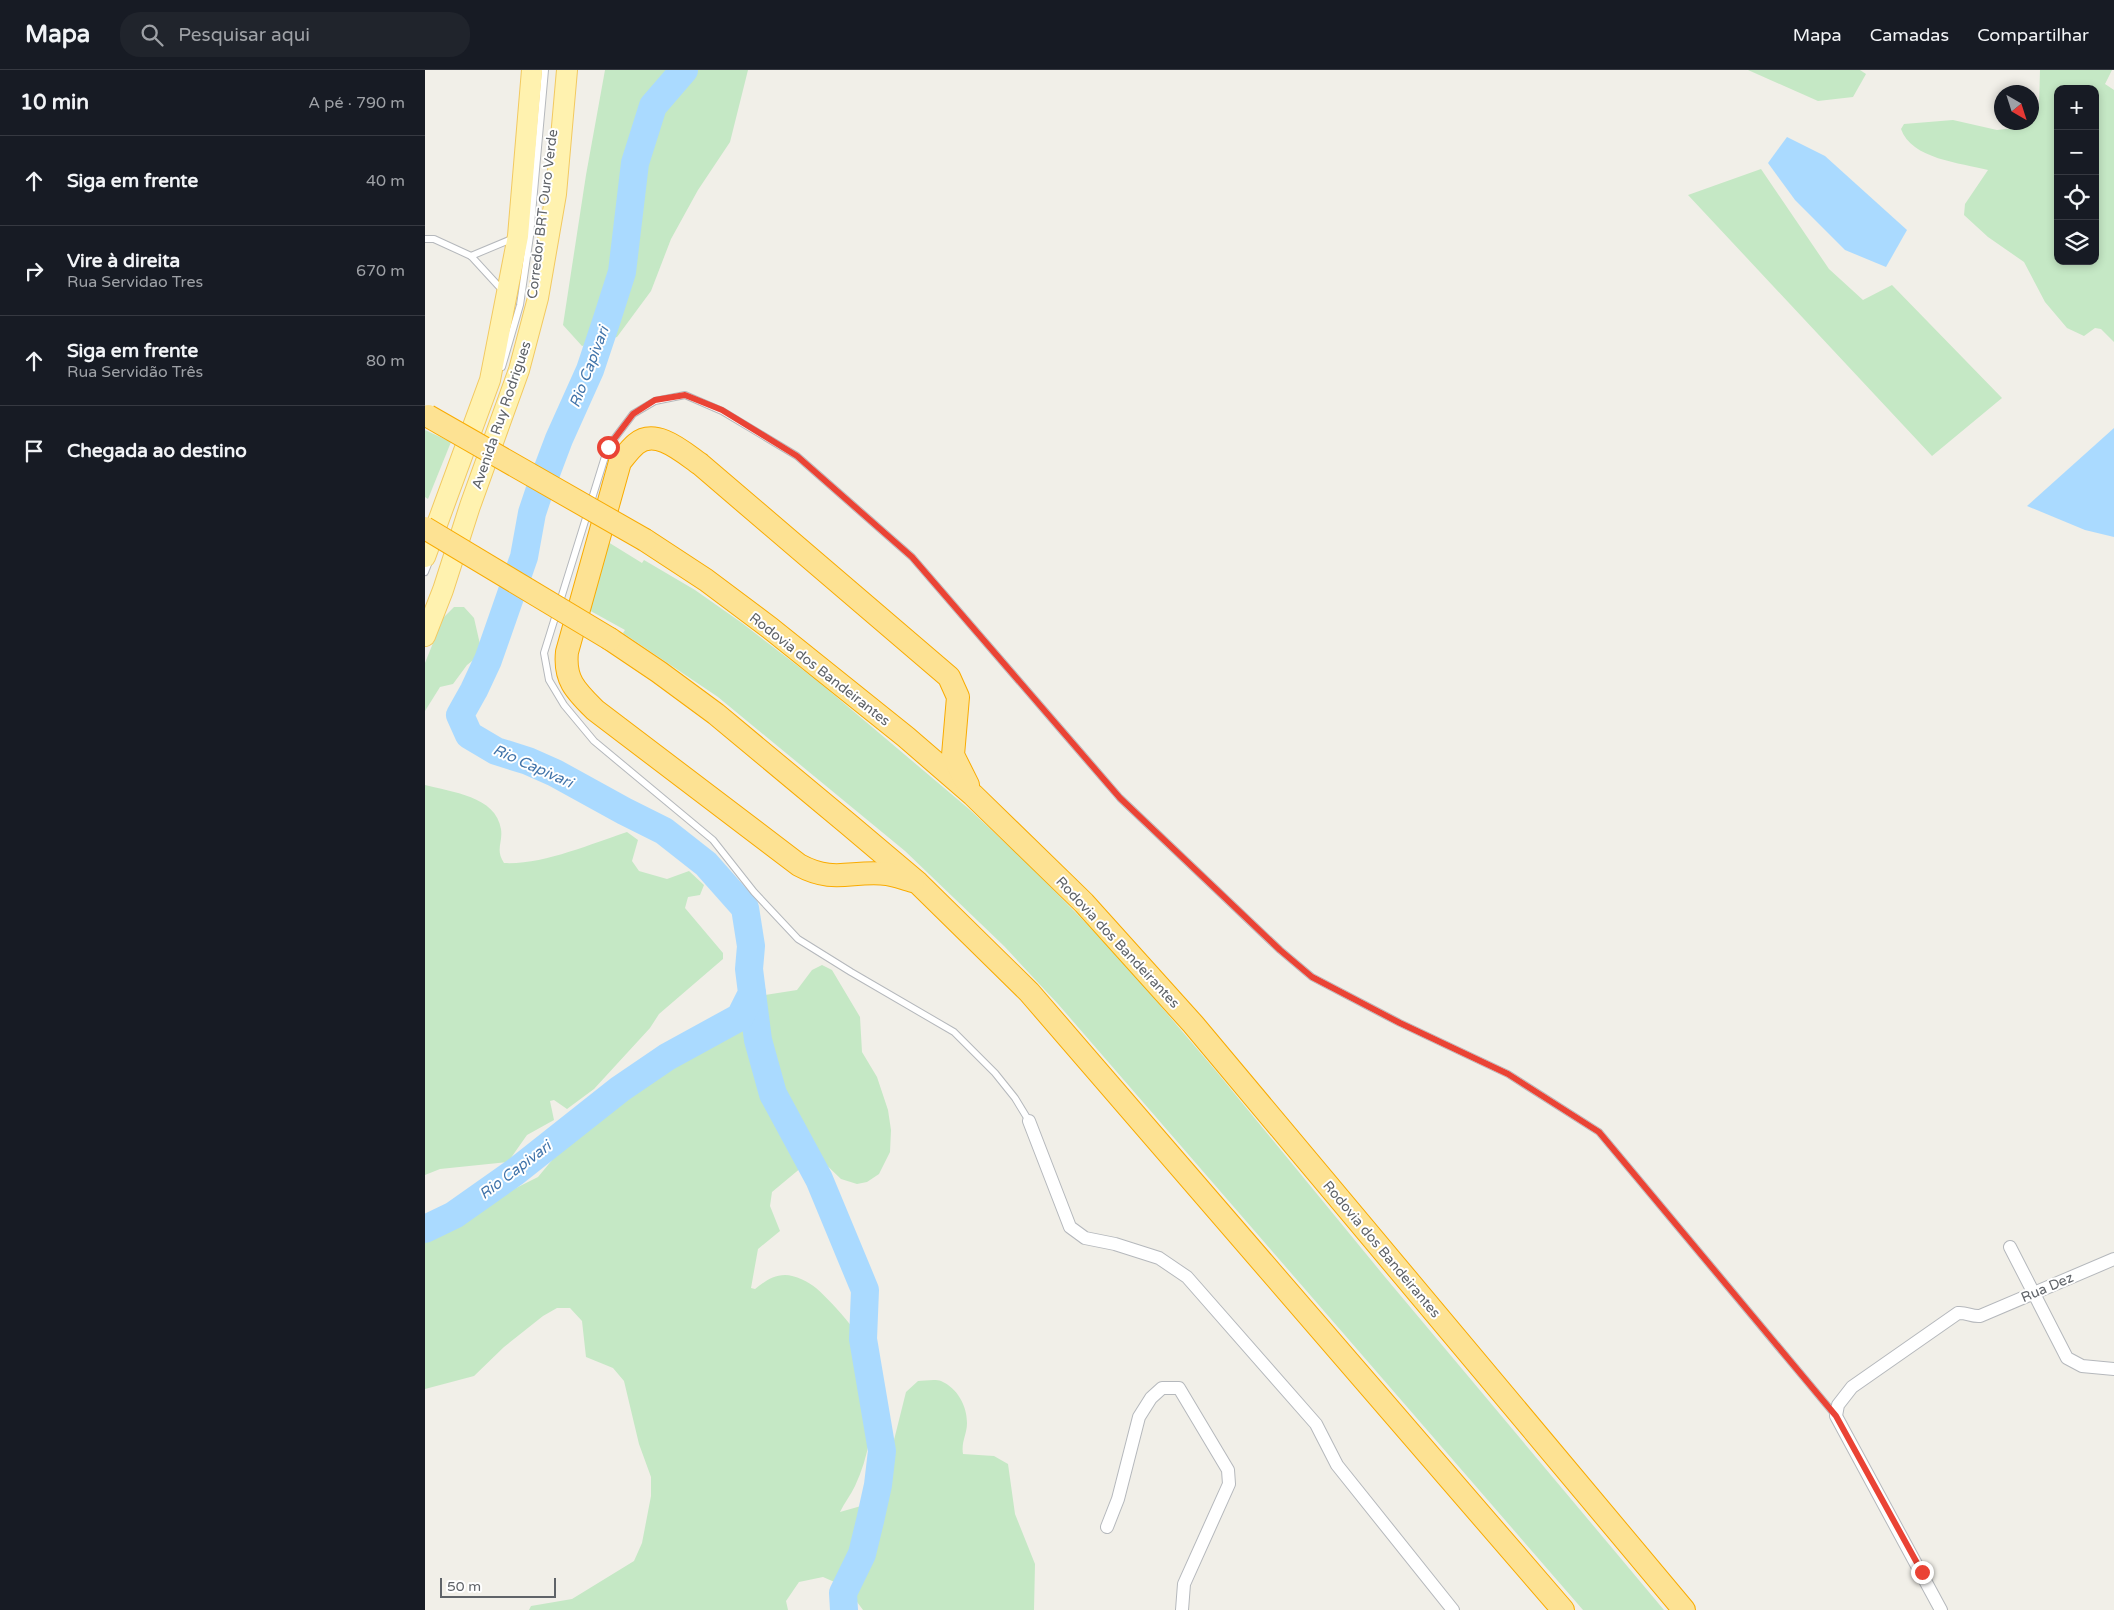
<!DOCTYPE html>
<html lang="pt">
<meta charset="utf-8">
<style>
:root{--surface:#171b24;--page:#20242c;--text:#f1f3f6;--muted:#9ea1a6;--line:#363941}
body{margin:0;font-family:"Varela Round",sans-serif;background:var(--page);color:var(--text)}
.controls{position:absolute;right:15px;top:15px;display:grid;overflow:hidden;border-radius:10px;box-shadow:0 2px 8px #0003}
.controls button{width:45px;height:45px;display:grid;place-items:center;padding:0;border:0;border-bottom:1px solid var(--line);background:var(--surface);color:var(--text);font:25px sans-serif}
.compass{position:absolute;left:1569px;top:15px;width:45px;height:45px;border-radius:50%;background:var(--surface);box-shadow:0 2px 8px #0003;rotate:141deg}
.scale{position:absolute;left:15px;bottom:12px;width:116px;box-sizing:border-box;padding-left:5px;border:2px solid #5f6368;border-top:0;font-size:14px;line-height:18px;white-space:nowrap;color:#5f6368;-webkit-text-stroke:4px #fff;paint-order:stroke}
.stop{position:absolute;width:15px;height:15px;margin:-11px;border:4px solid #ea4335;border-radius:50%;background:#fff}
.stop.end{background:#ea4335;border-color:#fff;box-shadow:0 1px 5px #0008}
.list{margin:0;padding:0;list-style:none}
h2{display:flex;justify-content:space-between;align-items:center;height:65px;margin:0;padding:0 20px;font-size:21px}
h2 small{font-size:16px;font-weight:400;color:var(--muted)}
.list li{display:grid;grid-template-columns:32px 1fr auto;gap:15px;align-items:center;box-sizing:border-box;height:90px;padding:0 20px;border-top:1px solid var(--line)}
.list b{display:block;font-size:19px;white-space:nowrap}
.list p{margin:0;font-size:16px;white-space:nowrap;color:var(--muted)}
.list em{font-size:16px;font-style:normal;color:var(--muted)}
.icon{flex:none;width:28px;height:28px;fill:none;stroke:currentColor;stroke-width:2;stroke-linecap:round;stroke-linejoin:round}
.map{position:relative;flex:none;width:1689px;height:1540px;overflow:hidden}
header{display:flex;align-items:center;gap:30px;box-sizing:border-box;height:70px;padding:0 25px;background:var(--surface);border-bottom:1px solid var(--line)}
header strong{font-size:24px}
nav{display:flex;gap:28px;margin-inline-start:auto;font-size:18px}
.search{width:350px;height:45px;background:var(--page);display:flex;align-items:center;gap:12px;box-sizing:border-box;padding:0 18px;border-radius:20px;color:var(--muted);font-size:19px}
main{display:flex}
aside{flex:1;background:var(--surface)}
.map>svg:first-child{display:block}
</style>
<header>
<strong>Mapa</strong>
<div class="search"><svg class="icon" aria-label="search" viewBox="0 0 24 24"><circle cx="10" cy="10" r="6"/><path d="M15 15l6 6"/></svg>Pesquisar aqui</div>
<nav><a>Mapa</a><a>Camadas</a><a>Compartilhar</a></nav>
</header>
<main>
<aside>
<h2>10 min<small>A pé · 790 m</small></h2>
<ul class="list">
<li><svg class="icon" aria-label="ahead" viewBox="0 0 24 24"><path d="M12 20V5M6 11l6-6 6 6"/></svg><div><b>Siga em frente</b></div><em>40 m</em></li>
<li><svg class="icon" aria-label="right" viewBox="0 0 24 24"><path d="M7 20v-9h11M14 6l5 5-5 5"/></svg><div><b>Vire à direita</b><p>Rua Servidao Tres</p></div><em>670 m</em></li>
<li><svg class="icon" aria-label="ahead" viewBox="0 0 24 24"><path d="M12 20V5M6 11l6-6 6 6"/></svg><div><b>Siga em frente</b><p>Rua Servidão Três</p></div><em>80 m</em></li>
<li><svg class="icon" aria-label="arrive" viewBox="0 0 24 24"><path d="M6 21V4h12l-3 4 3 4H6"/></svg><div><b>Chegada ao destino</b></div></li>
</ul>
</aside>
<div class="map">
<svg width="1689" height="1540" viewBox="0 0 1689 1540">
<rect width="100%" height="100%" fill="#f1efe8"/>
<g fill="#c5e8c5" fill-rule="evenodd">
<polygon points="180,0 323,0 305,72 273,120 246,169 226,221 192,267 157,276 138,255 161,105"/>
<polygon points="1323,0 1435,0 1441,4 1428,27 1393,31"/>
<path d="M1615 0H1687L1680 14 1689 20V272L1676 259 1670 258 1659 266 1642 258 1620 232 1599 192 1563 167 1539 145 1540 134 1563 100C1536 93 1486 89 1476 59L1479 54 1528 50 1572 60 1589 58 1599 53 1606 52 1607 45 1614 37ZM1633 19H1670V191H1633Z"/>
<polygon points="1336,99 1404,199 1438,230 1467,215 1577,328 1507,386 1263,125"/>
<polygon points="0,360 26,372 3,429 0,427"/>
<polygon points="183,472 217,493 219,490 270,520 317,553 395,613 544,739 604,795 657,849 699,893 791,1001 960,1207 1239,1540 1158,1540 633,934 579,876 480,781 293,627 198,563 200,560 162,539"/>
<polygon points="29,537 39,537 49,548 57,583 42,595 28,614 15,617 0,641 0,593 18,548"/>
<path d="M0 715C26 722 71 726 76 759 78 773 70 779 79 793 118 795 165 774 202 762L213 770 207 791 214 801 242 809 264 801 279 815 275 825 263 827 260 838 298 883V889L234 944 225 958 169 1019 142 1039 129 1030 125 1031 129 1050 102 1065 83 1092 15 1099 0 1105Z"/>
<path d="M397 895 407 900 435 947 437 982 452 1007 463 1040 466 1060 465 1082 454 1104 442 1112 432 1114 416 1109 391 1085H384L377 1097 347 1122 345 1136 355 1161 333 1179 326 1218 330 1219C339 1212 348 1205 360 1205 370 1205 384 1212 391 1218 408 1233 447 1275 448 1297 451 1335 447 1381 430 1416 426 1425 419 1433 415 1442L443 1434 462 1420 467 1378 481 1322 493 1311C499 1311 510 1309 516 1311 532 1318 542 1335 542 1353 542 1364 536 1372 538 1384L569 1386 583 1394 590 1444 610 1494 609 1540H438L421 1517 398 1507 374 1512 361 1531 363 1540H104L106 1536 147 1529 209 1491 217 1473 226 1426V1407L214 1374 199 1311 188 1298 161 1287 157 1251 145 1238H132L118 1246 79 1277 49 1306 0 1319V1163L29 1142 89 1119 113 1107 193 1011 242 986 307 944 334 942 339 937 340 925 372 920 387 900Z"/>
</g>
<g fill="#aadaff">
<polygon points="1362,67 1400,86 1482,160 1461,197 1420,180 1370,130 1343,93"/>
<polygon points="1689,358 1689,467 1660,460 1602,436"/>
</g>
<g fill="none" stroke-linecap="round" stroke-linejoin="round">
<g stroke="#aadaff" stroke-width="28">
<polyline points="327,923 333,970 348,1024 394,1109 440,1220 438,1269 457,1381 453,1415 445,1451 437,1484 418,1523 419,1540"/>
<polyline points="0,1159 29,1145 90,1102 195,1019 242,987 315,947 327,923 324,899 326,876 320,838 281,794 239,761 199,741 130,703 103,691 71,681 44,665 35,645 49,620 63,590 99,487 107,443 114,422 134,369 165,300 182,249 197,202 210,93 228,36 259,0"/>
</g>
<g stroke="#b5b8bc" stroke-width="8">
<g id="service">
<polyline points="0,169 9,169 46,186 79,222"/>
<polyline points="46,186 89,168"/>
<polyline points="77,297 95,235 105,166 120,0"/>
<polyline points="0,502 5,489"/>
<polyline points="604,1051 590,1028 570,1003 529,962 426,902 373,869 329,822 288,770 169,671 139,635 124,610 119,583 183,377 208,344 230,331 260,325 297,341 372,386 487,487 695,728 855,880 887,907 975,953 1083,1004 1174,1062 1411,1346"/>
</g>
</g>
<g stroke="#b5b8bc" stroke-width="14">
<g id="minor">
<polyline points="604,1051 645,1157 660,1168 690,1174 734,1188 762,1207 891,1354 912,1395 1028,1540"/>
<polyline points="1585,1177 1642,1288 1657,1296 1689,1299"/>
<polyline points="682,1457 693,1429 714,1347 726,1328 737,1318 754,1318 803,1400 804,1414 759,1514 757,1540"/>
<path d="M1516 1540 1411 1346 1413 1335 1427 1317 1533 1243C1541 1242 1547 1247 1555 1246L1689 1189"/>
</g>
</g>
<g stroke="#f2c960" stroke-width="22">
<g id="primary">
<polyline points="0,487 65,310 93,166 107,0"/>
<polyline points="0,566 18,520 45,436 94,300 113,228 131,124 142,0"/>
</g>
</g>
<g stroke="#f9ab00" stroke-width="24">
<g id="motorway">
<polyline points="220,470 281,510 345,558 481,667 548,725 659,833 768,954 1259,1540"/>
<polyline points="185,569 234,602 291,644 422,753 493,813 604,922 1138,1540"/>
<path d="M488 811C480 809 470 805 462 804 426 800 409 814 374 795L170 640C151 621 139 610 142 582L195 392C200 386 205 379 211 374 231 357 259 383 275 394L524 607 533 627 528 685 543 715"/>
</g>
</g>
<use href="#service" stroke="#fff" stroke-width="6"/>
<use href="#minor" stroke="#fff" stroke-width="12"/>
<use href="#primary" stroke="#fff2af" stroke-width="20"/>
<use href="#motorway" stroke="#fde293" stroke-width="22"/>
<g stroke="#f9ab00" stroke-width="24" stroke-linecap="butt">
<g id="motorway-bridge">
<polyline points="3,346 220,470"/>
<polyline points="0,458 185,569"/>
</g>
</g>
<use href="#motorway-bridge" stroke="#fde293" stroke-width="22"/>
</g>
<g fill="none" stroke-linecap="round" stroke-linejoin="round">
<polyline stroke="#ea4335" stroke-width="6" points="183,377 208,344 230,330 260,325 297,340 372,386 487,487 695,728 855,880 887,907 975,953 1083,1004 1174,1062 1411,1346 1497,1502"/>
</g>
<g text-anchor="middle" stroke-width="4" stroke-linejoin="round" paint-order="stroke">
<g font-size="14" fill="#5f6368" stroke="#fff">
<text transform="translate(117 144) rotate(-83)" y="5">Corredor BRT Ouro Verde</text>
<text transform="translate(76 345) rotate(-71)" y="5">Avenida Ruy Rodrigues</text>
<text transform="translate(395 599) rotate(38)" y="5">Rodovia dos Bandeirantes</text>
<text transform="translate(693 872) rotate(47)" y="5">Rodovia dos Bandeirantes</text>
<text transform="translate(957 1179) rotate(50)" y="5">Rodovia dos Bandeirantes</text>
<text transform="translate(1622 1217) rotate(-23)" y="5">Rua Dez</text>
</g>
<g font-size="15" font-style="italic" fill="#4174aa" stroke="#fff">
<text transform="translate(164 297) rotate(-69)" y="5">Rio Capivari</text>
<text transform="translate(108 696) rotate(24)" y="5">Rio Capivari</text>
<text transform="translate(90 1100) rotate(-37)" y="5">Rio Capivari</text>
</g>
</g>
</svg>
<div class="controls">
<button>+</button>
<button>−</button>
<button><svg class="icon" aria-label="locate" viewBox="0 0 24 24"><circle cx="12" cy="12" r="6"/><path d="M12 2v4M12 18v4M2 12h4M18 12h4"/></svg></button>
<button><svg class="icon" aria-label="layers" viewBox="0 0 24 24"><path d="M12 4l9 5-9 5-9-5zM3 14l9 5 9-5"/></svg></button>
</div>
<svg class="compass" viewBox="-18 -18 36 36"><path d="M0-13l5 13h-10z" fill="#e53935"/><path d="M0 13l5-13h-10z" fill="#9ea1a6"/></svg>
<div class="scale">50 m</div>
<div class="stop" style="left:183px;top:377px"></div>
<div class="stop end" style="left:1497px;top:1502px"></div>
</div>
</main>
